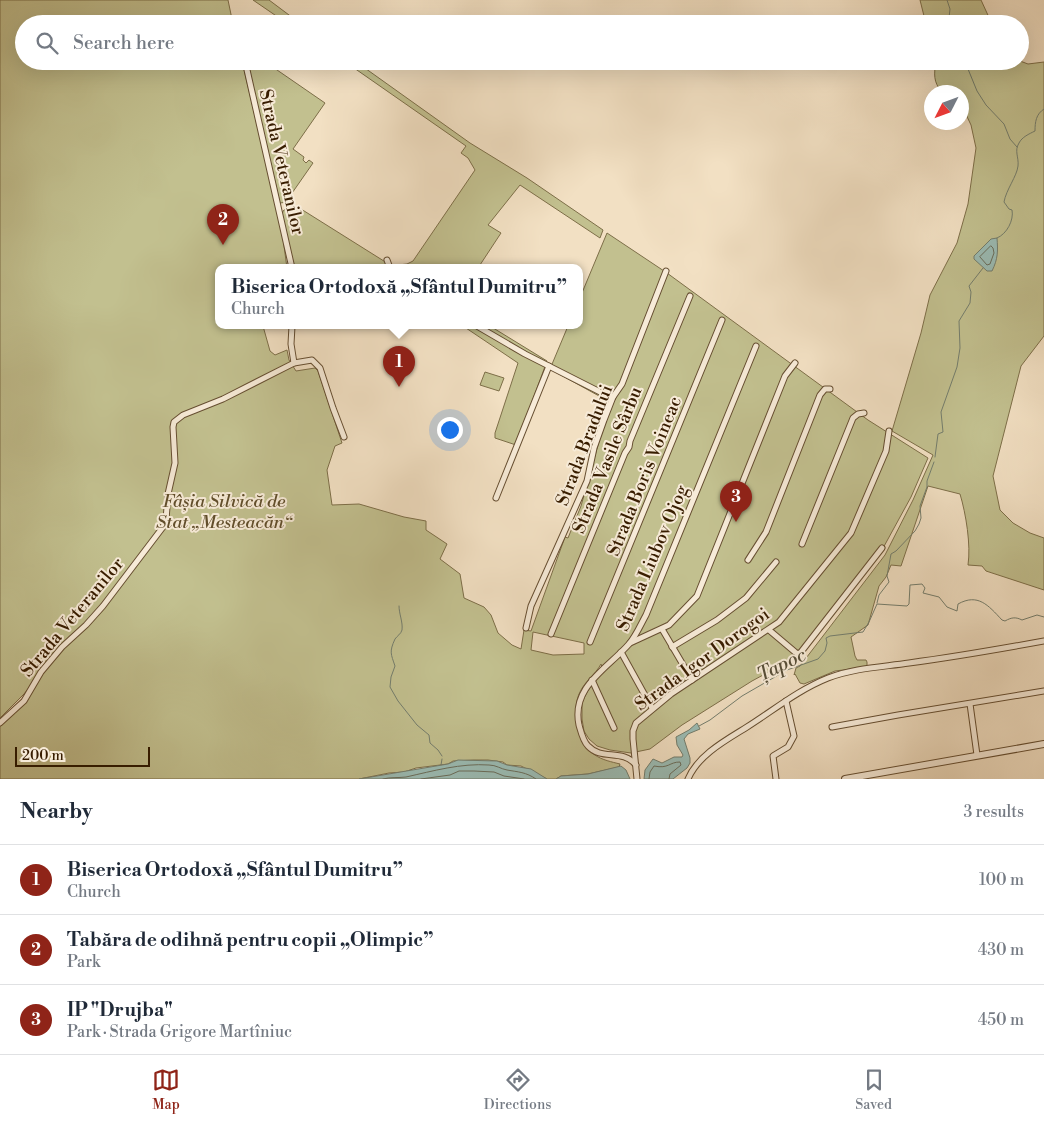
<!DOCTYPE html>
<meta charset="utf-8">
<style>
:root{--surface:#fff;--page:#f6f6f7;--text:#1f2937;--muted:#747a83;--line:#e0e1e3;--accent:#8f2418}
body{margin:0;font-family:"Libre Bodoni",serif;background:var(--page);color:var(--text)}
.compass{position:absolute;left:924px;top:85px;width:45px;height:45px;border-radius:50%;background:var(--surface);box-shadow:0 5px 20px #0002;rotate:228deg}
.scale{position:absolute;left:15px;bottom:12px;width:135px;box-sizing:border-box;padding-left:5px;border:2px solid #381d00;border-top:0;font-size:14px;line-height:18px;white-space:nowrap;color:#381d00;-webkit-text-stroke:4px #f7ebd8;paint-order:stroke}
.you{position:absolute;left:449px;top:429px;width:18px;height:18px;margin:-12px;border:4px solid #fff;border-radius:50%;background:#1a73e8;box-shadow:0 0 0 8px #1a73e833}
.badge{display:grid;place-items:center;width:32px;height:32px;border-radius:50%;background:var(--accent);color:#fff;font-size:16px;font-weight:700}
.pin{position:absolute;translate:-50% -41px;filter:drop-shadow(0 1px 2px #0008)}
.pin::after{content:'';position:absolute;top:26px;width:18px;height:15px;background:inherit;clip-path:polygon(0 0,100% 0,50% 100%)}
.popup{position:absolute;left:215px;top:264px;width:368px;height:65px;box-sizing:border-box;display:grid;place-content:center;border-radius:10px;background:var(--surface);filter:drop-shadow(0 1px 4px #0005);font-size:16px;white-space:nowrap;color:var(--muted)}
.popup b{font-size:19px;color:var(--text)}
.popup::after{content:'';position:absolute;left:50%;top:100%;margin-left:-10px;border:10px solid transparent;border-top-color:var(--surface)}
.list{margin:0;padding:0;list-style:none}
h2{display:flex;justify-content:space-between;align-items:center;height:65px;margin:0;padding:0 20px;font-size:21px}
h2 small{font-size:16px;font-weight:400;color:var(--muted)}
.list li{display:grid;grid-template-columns:32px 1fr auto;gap:15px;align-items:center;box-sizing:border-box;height:70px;padding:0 20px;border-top:1px solid var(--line)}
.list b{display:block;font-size:19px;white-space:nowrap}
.list p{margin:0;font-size:16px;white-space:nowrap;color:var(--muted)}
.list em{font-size:16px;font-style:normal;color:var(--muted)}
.icon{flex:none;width:28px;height:28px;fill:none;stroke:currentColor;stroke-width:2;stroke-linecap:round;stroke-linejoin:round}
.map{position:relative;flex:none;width:1044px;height:779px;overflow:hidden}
.search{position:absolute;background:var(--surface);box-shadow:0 5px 20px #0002;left:15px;right:15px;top:15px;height:55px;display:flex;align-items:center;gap:12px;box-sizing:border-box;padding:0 18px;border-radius:28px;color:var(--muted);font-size:19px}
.sheet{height:275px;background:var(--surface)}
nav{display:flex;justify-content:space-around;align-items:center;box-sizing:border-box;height:70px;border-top:1px solid var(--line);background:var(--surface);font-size:14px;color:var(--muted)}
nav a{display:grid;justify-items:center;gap:2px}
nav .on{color:var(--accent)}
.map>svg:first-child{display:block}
</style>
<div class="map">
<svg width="1044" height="779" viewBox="0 0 1044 779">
<rect width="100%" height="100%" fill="#f2e0c3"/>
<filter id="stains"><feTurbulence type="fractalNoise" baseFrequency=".004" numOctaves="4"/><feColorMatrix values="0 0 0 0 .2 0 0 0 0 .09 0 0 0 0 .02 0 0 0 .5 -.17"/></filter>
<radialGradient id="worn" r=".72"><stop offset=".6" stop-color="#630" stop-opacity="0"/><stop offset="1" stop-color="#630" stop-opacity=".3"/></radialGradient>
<g fill="#c2c08f" stroke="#7d6e48" fill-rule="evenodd">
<path d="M0 0H228L233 24H24V61H242L282 231 287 268H219V326H263L270 351 275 355 287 350 289 360 296 371 315 368 318 371 342 443 335 446 327 470 332 505 359 504 404 517 426 521V530L447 544 440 559 460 574 464 598 484 607 491 615 498 633 512 645 521 649 524 630 531 631 565 537 568 538 581 506 610 402 550 369 568 326H579V300L607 233 667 273 868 420 928 458 911 497 882 550 802 654 752 681 682 725 650 749 631 753 610 750 597 746 589 739 584 731 582 719V703L586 694 602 667 601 664C595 675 585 681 580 692 571 709 577 745 595 755 602 760 612 762 620 764L619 767 588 774 561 776 556 779H547L521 766 507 765 503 762 488 760H474L453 761 448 764 416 768 404 772 389 773 359 779H0V722L24 701 36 679 24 694 0 718ZM533 632 584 643V654L553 655 531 650Z"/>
<polygon points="253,0 269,0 301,24 288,24"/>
<polygon points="920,0 981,0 992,24 926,24"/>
<polygon points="247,61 264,61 325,103 293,149 304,157 303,160 306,163 309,160 313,163 290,196 288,202 280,203"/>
<polygon points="344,61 355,61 470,143 527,178 603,230 600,238 520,185 488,225 501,233 478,268 397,268 398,265 407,264 413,261 475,170 468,158 461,153 466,146"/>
<path d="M936 61H1020L1028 64 1044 62V336L1021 366 993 476 1000 510 1013 523 1030 533 1044 538V590L986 571 982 566 968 565C971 545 966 514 960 494L928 486 901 566 891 565 886 577 879 586 868 625 851 637 855 656 857 660H866L867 662V667L835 671 804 684 800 683 795 674 794 675 796 668 800 666 885 555 913 500 933 455 892 431 921 333 930 295 957 243 968 204 976 148 971 125 962 106V92H942C933 82 934 74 936 61Z"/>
<polygon points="288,207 301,209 395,268 294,268 282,216 283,211"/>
<polygon points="463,326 490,326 547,361 516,445 495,438 495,433 518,363"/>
<polygon points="485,372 504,378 499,391 480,385"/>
</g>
<g fill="#9bbdb6" stroke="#737d6d">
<path d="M997 238C998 251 998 259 992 271H987L974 259V256L991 239Z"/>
<polygon points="697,723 700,729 688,734 684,739 690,758 690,763 687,768 673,779 644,779 645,770 653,759 662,763 674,757 682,757 683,755 677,745 676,737 689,730"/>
<polygon points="458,760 497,761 507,765 531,769 547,779 359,779 448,764"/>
<polygon points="621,766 626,770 630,779 556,779 561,776 588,774"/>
</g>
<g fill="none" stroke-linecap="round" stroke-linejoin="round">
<g stroke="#6a6d5b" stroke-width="1">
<polygon points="991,246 993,248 994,253 990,264 987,265 980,257"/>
<path d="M383 779C390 777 398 778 406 777 433 771 461 763 489 765 496 765 501 769 507 770 518 772 526 772 536 779"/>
<polyline points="421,779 450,775 459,771 474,771 494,772 504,776 524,779"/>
<path d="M649 779 650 772 654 766C669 769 669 762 680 762L681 765 670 774 669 779"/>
</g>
<g stroke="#737d6d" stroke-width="1">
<polyline points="947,0 950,9 949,18 953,24"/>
<polyline points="966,61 968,69 977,91 986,105 1004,124 1010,139 1017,147"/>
<path d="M997 238C1007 234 1014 220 1012 210L1009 209 1004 202C1006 190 1017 176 1018 166 1019 157 1014 151 1019 143 1022 137 1029 134 1035 131 1035 122 1036 114 1044 109"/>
<polyline points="935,457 938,434 943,432 941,412 957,367 960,348 959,321 970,303 971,292 969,286 983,268"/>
<polyline points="877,603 879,595 889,582 887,576 891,554 896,551 915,531 919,524 921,518 920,506 927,487 927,481 934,462"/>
<path d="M399 606C399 614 403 622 402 630 401 634 397 636 395 639 389 652 391 654 395 666L391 677 390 687 398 701 417 725 429 735 430 743 438 750 442 756"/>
<path d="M699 726 710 720 742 696 787 670 818 659 825 651 827 643 826 638 830 636 863 632 869 622 877 604 907 606 909 604 910 585 922 584 925 588 923 593 939 597 947 607 957 611 958 604C978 593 988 605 1002 620L1005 621C1012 617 1016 617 1022 620L1037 615 1044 617"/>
<polyline points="441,765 442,759"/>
</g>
<g stroke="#664e31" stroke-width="7">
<g id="minor">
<polyline points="245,61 292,268"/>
<polyline points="387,260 390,268"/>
<polyline points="292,326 291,344 294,363"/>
<polyline points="477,326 525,354 608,396 613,397"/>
<polyline points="496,498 549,366"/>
<polyline points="802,544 853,418 858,414 864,413"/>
<polyline points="748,560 766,532 820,395 825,389 830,389"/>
<polyline points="526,628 531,606 587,481 594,448 604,420 613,397 622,384 666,271"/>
<polyline points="662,629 692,680"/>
<polyline points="769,630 795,652 798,654 801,652 882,548"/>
<polyline points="551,634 625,453 629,447 630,441 690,296"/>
<polyline points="590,642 722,320"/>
<polyline points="630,643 669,625 697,596 785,376 795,363"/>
<polyline points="672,647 717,620 746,598 776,562"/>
<polyline points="621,652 652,708"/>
<polyline points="592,680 614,728"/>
<polyline points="970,704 977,755"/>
<polyline points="0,723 24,701 41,672 62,647 86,625 103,606 163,527 166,520 168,494 175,463 173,427 174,422 183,415 223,399 294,363 312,360 320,368 333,408 344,437"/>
<polyline points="832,727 898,715 1044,691"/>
<path d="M636 765C622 748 602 761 588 746 583 741 581 732 579 725 571 687 607 669 629 644 636 636 641 624 646 615L756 346"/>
<polyline points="637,779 633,739 633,731 636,723 671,694 779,622 851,533 886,451 889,431"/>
<path d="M688 779C698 755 726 740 747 727 774 710 798 690 828 678 854 668 882 667 909 663 954 657 1000 649 1044 641"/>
<polyline points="776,779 773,756 788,747 794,736 786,701"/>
</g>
</g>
<g stroke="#664e31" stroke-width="8">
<polyline id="tertiary" points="845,779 1044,744"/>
</g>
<use href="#minor" stroke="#f7ebd8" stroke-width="5"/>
<use href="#tertiary" stroke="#f7ebd8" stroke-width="6"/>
</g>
<g text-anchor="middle" stroke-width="4" stroke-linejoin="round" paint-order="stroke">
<g font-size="18" fill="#381d00" stroke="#f7ebd8">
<text transform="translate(282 162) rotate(77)" y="6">Strada Veteranilor</text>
<text transform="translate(584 445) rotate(-69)" y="6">Strada Bradului</text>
<text transform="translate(607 460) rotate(-68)" y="6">Strada Vasile Sârbu</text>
<text transform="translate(644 476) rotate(-68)" y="6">Strada Boris Voineac</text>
<text transform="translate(652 558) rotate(-67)" y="6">Strada Liubov Ojog</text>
<text transform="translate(72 617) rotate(-50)" y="6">Strada Veteranilor</text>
<text transform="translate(702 659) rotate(-36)" y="6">Strada Igor Dorogoi</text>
</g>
<g font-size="18" font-style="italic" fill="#614e2b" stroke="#f7ebd8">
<text x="224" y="507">Fâșia Silvică de<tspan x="224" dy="21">Stat „Mesteacăn“</tspan></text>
</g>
<g font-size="19" font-style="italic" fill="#564d37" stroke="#f7ebd8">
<text transform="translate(781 664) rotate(-26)" y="7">Țapoc</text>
</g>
</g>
<rect width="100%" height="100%" filter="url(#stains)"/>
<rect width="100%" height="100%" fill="url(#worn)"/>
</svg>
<svg class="compass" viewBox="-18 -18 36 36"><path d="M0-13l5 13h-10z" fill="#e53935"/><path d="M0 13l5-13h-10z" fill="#747a83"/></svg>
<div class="scale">200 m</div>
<div class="you"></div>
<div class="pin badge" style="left:399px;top:387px">1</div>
<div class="popup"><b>Biserica Ortodoxă „Sfântul Dumitru”</b>Church</div>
<div class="pin badge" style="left:223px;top:245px">2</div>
<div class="pin badge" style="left:736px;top:522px">3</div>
<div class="search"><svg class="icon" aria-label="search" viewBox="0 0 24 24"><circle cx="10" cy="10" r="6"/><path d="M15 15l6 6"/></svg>Search here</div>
</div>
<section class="sheet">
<h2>Nearby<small>3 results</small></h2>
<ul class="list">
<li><span class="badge">1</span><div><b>Biserica Ortodoxă „Sfântul Dumitru”</b><p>Church</p></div><em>100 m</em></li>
<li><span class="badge">2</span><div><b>Tabăra de odihnă pentru copii „Olimpic”</b><p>Park</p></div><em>430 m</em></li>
<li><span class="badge">3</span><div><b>IP &quot;Drujba&quot;</b><p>Park · Strada Grigore Martîniuc</p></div><em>450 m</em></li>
</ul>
</section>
<nav>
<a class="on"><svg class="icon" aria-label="map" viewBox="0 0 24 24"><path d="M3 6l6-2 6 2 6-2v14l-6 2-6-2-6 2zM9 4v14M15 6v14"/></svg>Map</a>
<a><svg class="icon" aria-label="directions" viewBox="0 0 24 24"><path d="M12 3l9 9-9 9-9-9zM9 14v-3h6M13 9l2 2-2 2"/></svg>Directions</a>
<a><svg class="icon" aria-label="saved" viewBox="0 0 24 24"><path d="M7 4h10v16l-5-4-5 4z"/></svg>Saved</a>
</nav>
